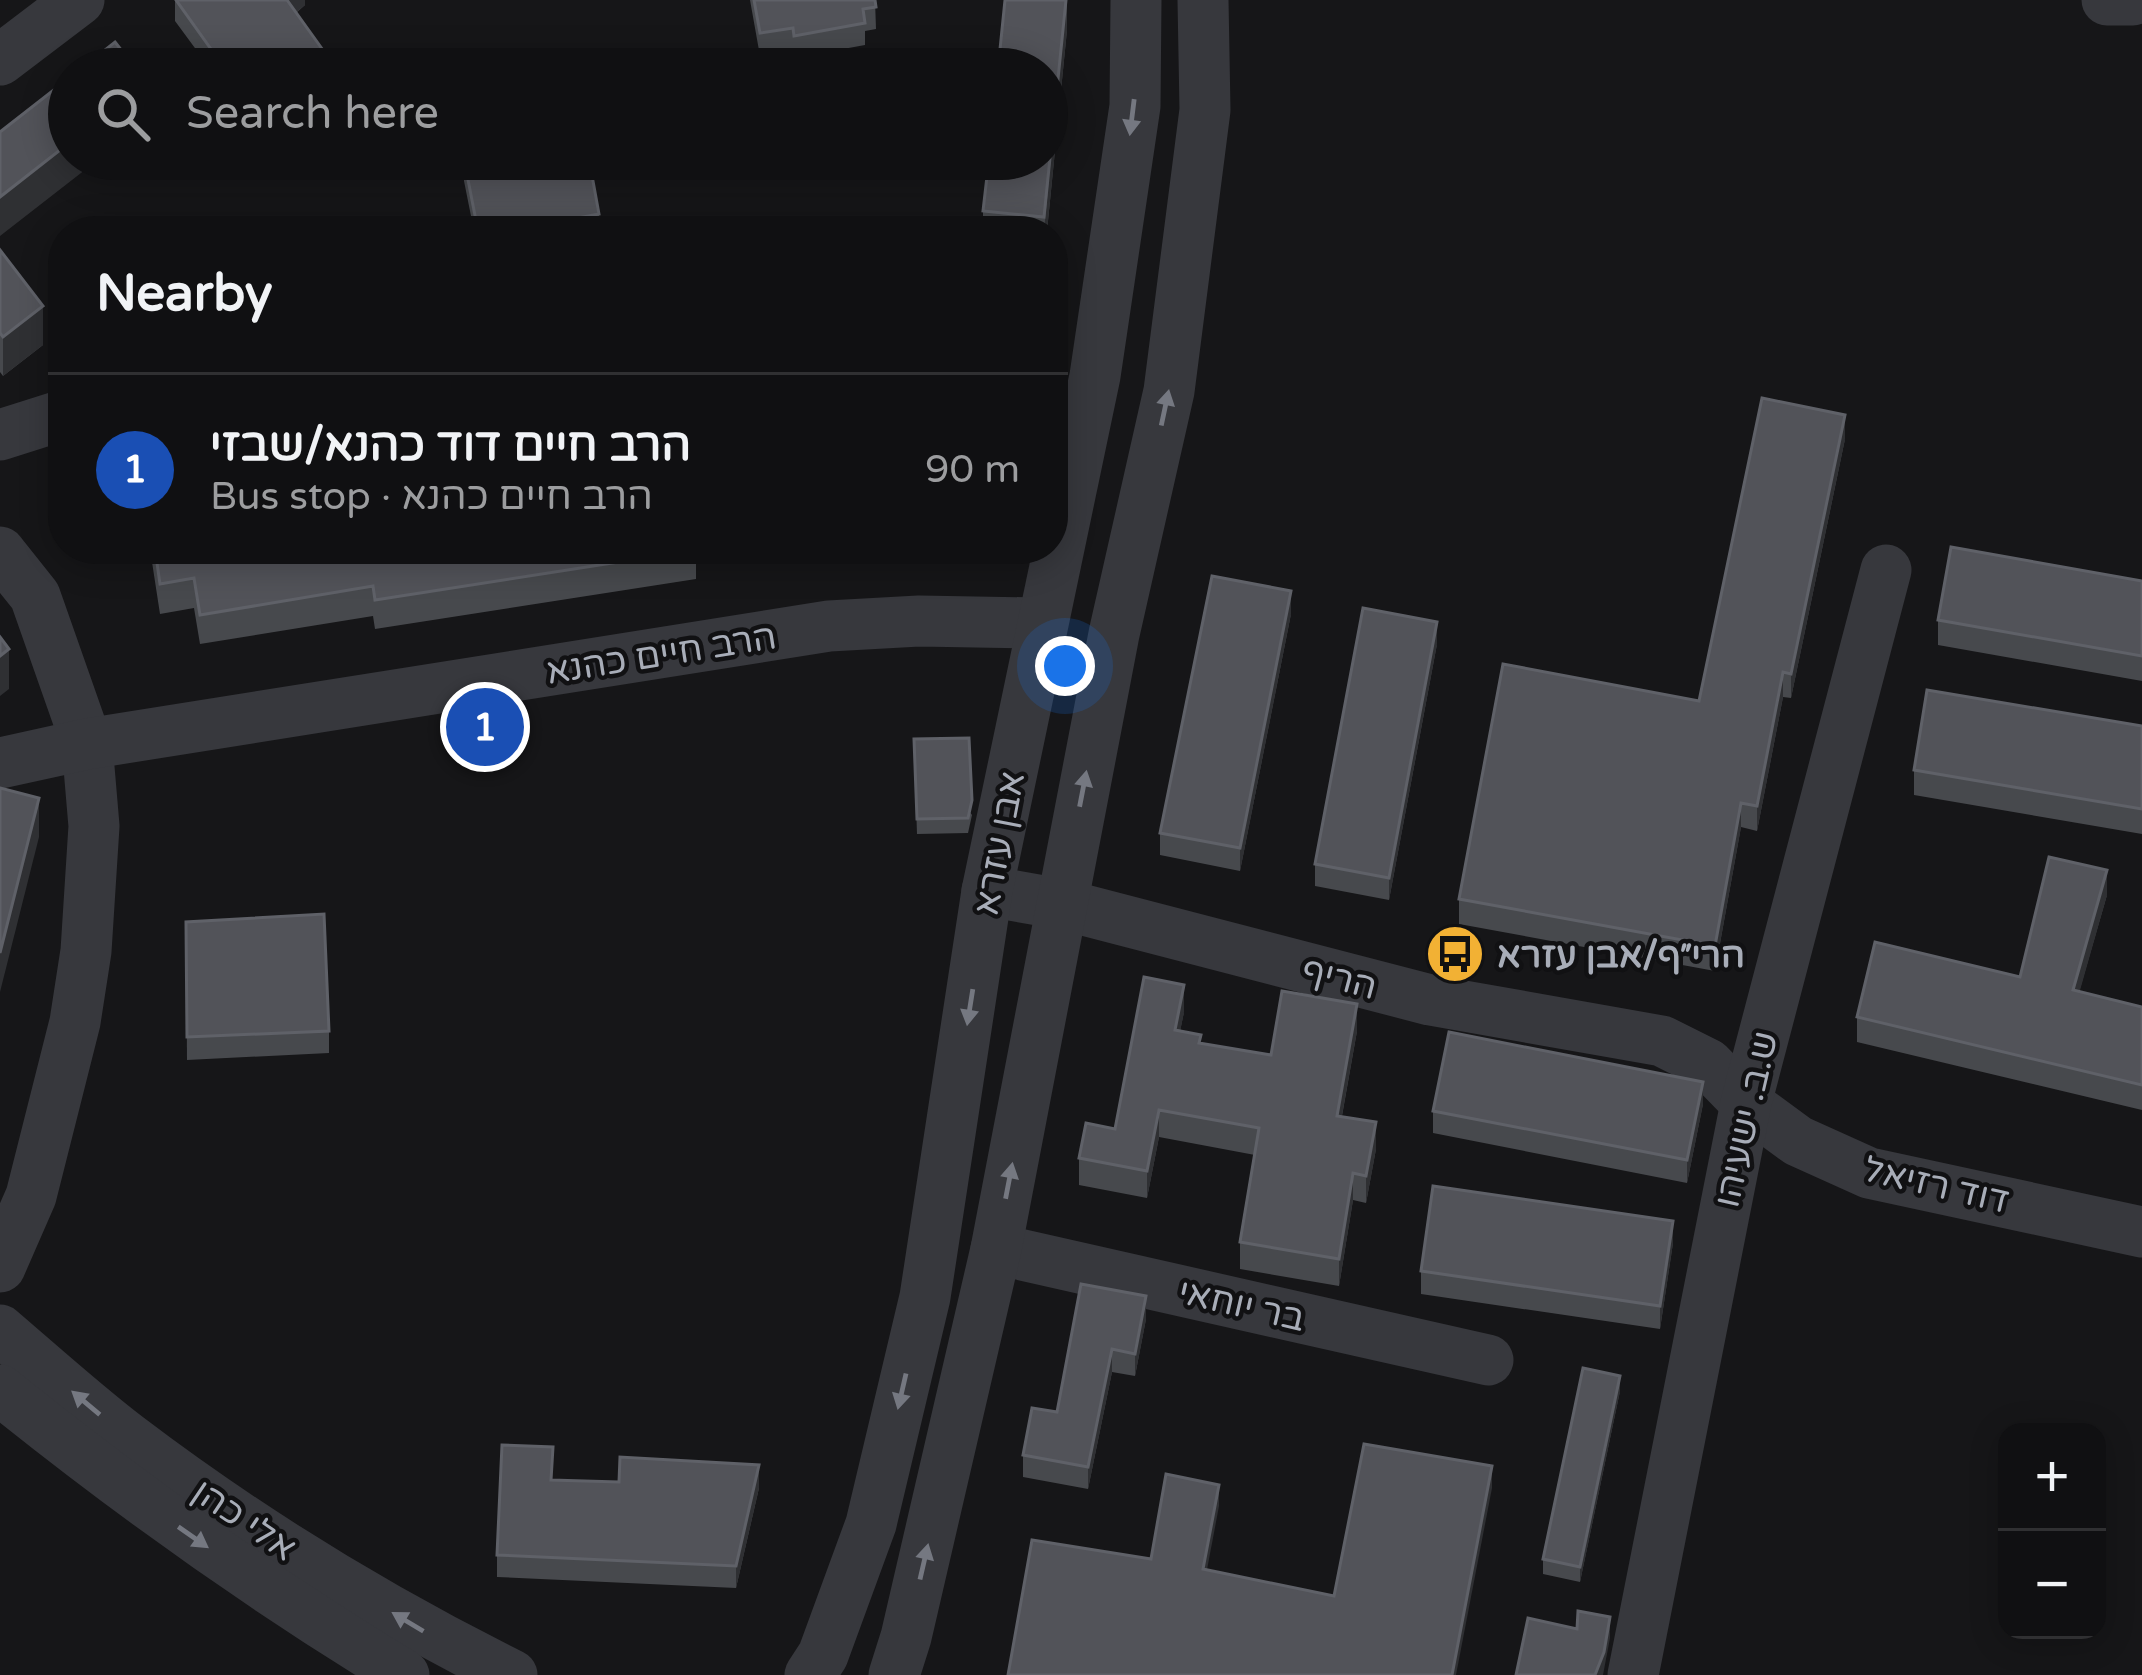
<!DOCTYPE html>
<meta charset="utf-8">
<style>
:root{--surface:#101012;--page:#1e1e20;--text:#f1f3f6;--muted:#9c9d9f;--line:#303032;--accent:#f2b134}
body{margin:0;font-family:"Varela Round","Noto Sans Hebrew",sans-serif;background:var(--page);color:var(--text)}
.controls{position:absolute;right:36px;bottom:36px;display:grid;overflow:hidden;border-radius:24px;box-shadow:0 6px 30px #0003}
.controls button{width:108px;height:108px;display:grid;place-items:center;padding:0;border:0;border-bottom:3px solid var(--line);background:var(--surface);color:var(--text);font:60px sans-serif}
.you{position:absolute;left:1065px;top:666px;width:42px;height:42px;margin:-30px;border:9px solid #fff;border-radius:50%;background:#1a73e8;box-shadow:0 0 0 18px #1a73e833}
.badge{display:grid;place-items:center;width:78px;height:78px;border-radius:50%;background:var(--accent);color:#fff;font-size:39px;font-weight:700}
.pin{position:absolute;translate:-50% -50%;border:6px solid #fff;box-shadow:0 3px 12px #0006}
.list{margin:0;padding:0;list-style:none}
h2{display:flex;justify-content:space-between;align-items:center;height:156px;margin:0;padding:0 48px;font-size:51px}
h2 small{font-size:39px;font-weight:400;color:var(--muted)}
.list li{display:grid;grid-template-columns:78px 1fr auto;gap:36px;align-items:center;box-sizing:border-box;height:192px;padding:0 48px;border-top:3px solid var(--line)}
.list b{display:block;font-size:45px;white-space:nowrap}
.list p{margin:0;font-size:39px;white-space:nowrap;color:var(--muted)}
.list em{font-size:39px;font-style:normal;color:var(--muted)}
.icon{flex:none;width:66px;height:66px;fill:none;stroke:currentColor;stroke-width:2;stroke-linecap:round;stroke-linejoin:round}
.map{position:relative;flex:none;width:2142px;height:1675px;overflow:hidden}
.search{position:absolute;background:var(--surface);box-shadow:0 6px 30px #0003;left:48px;top:48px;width:1020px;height:132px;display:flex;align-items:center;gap:30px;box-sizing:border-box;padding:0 42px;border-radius:66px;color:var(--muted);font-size:45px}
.panel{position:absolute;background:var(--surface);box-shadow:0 6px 30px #0003;left:48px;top:216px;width:1020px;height:348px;border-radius:48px}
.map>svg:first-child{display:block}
</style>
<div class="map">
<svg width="2142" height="1675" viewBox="0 0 2142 1675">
<rect width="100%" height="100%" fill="#161618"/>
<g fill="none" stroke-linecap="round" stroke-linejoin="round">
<g stroke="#37383d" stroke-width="51">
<polyline points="2107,0 2133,0"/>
<polyline points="0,60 79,0"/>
<polyline points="0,435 63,415"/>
<polyline points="0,552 35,596 87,744 94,826 86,951 75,1022 31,1196 0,1267"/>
<polyline points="0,763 87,744 829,626 919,621 1040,623"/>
<polyline points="987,891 1061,904 1430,1000 1662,1041 1708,1064 1746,1103 1798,1141 1869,1173 2142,1232"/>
<polyline points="996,1249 1488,1360"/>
<path d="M0 1330C42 1366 84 1404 127 1437 248 1529 377 1608 512 1675"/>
<path d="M0 1390C129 1494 262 1589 404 1675"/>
<polyline points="810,1675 823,1655 871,1524 925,1297 987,891 1095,376 1135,106 1136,0"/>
<polyline points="894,1675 906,1637 996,1249 1114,634 1169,391 1205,110 1203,0"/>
<polyline points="1633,1675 1746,1103 1886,570"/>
</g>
</g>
<g fill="#47494d">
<polygon points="175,0 305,0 305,5 296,13 330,69 203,59 175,21"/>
<polygon points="750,0 875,0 876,29 865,31 865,45 794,58 793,50 760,56"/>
<polygon points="1067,0 1067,30 1047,231 983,231 983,211"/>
<polygon points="464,159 608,159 608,164 591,168 599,214 599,231 474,231 464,181"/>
<polygon points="0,250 43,345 3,376 0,372"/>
<polygon points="1845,439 1791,698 1783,697 1757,831 1741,827 1715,971 1459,924 1459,899 1699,701"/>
<polygon points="150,549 210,549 212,560 276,549 785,549 696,562 696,579 375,629 373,616 200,644 194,608 160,614"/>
<polygon points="2142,581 2142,681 1938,645 1938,620"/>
<polygon points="1291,614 1240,871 1160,855 1160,833"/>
<polygon points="1437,644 1389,900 1315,886 1315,864"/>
<polygon points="2142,726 2142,834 1914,795 1914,770"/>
<polygon points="914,739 972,815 968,833 917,834"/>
<polygon points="2107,895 2079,992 2142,1007 2142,1110 1857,1042 1857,1017 2020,977"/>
<polygon points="186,922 329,1031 329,1053 187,1060"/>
<polygon points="1184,1012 1180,1031 1201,1044 1271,1055 1357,1031 1342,1116 1376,1149 1366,1203 1353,1200 1339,1286 1240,1269 1240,1242 1255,1155 1159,1137 1147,1198 1079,1185 1079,1158 1115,1129"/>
<polygon points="1703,1104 1687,1183 1433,1133 1433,1111"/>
<polygon points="1673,1243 1660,1329 1421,1294 1421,1271"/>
<polygon points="1081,1284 1146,1319 1135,1376 1112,1372 1088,1489 1023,1477 1023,1455 1057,1412"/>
<polygon points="1620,1391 1580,1582 1543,1574 1543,1559"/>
<polygon points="552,1480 759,1488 736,1588 497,1577 497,1555"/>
</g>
<g fill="#2f3033">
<polygon points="286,0 305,0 305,5 286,21"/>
<polygon points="1066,0 1067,30 1047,231 1044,231"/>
<polygon points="69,143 69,159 99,159 0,236 0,197"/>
<polygon points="587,159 608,159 608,164 587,169"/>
<polygon points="43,306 43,345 3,376 3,337"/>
<polygon points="1845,415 1845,439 1791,698 1791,674"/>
<polygon points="1291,591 1291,614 1240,871 1240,848"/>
<polygon points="1437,622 1437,644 1389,900 1389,878"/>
<polygon points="9,649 9,689 0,696 0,656"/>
<polygon points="1783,672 1783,697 1757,831 1757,806"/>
<polygon points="39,798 39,837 0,992 0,953"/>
<polygon points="1741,803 1741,827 1715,971 1715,946"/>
<polygon points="2107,870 2107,895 2073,1015 2073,990"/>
<polygon points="1184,985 1184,1012 1175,1057 1175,1030"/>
<polygon points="1357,1004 1357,1031 1337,1143 1337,1116"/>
<polygon points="1703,1082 1703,1104 1687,1183 1687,1160"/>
<polygon points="1159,1110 1159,1137 1147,1198 1147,1171"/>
<polygon points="1376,1122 1376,1149 1366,1203 1366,1176"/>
<polygon points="1353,1173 1353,1200 1339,1286 1339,1259"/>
<polygon points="1673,1221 1673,1243 1660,1329 1660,1306"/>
<polygon points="1146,1296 1146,1319 1135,1376 1135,1354"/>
<polygon points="1112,1349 1112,1372 1088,1489 1088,1467"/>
<polygon points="1620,1376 1620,1391 1580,1582 1580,1567"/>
<polygon points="759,1465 759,1488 736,1588 736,1566"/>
<polygon points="1492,1466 1492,1488 1456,1675 1452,1675"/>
<polygon points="1219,1485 1219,1506 1203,1591 1203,1569"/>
<polygon points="1610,1617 1610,1638 1603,1675 1595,1675"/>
</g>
<g fill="#525359" stroke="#5f6168" stroke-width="3">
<polygon points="176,0 287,0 330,60 318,69 190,69 213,52"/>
<polygon points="754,0 875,0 876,7 863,9 865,23 794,36 793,28 760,33"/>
<polygon points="1005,0 1066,0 1044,217 983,211 989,159 1047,159 1047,69 998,69"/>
<polygon points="115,42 136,69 81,69"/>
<polygon points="69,78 69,143 0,197 0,132"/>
<polygon points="464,159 589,159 599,214 508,231 478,231"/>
<polygon points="0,250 43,306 3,337 0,333"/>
<polygon points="1762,398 1845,415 1791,674 1783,672 1757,806 1741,803 1715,946 1459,899 1503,664 1699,701"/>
<polygon points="1951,547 2142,581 2142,656 1938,620"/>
<polygon points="155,549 210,549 212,560 276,549 696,550 375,600 373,586 200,615 194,578 160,584"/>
<polygon points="1212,576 1291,591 1240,848 1160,833"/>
<polygon points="1363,608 1437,622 1389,878 1315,864"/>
<polygon points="0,637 9,649 0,656"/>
<polygon points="1927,690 2142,726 2142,809 1914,770"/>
<polygon points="969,738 972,800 968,818 917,819 914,739"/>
<polygon points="0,788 39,798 0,953"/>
<polygon points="2049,857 2107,870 2073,990 2142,1007 2142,1085 1857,1017 1875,942 2020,977"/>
<polygon points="324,914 329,1031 187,1037 186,922"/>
<polygon points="1144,977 1184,985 1175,1030 1201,1035 1199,1043 1271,1055 1282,991 1357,1004 1337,1116 1376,1122 1366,1176 1353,1173 1339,1259 1240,1242 1259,1128 1159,1110 1147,1171 1079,1158 1086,1123 1115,1129"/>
<polygon points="1449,1032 1703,1082 1687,1160 1433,1111"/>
<polygon points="1433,1186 1673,1221 1660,1306 1421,1271"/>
<polygon points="1081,1284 1146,1296 1135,1354 1112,1349 1088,1467 1023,1455 1032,1408 1057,1412"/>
<polygon points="1583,1368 1620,1376 1580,1567 1543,1559"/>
<polygon points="1364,1444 1492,1466 1452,1675 1008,1675 1032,1540 1151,1559 1166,1474 1219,1485 1203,1569 1334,1596"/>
<polygon points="502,1445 553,1447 551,1480 619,1482 620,1457 759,1465 736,1566 497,1555"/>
<polygon points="1578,1611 1610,1617 1604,1652 1595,1675 1516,1675 1528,1618 1577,1629"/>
</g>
<defs><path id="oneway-solid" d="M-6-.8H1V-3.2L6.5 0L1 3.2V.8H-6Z" transform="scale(3)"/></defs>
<g fill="#757881">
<use href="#oneway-solid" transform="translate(1132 117) rotate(97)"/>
<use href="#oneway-solid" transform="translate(1165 408) rotate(-78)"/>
<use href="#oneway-solid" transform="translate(1083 789) rotate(-79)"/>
<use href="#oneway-solid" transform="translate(970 1007) rotate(99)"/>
<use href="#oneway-solid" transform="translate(1009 1181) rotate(-79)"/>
<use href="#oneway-solid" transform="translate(902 1391) rotate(103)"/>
<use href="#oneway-solid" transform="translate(86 1403) rotate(-140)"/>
<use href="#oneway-solid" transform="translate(193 1537) rotate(35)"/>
<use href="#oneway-solid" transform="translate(924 1562) rotate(-77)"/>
<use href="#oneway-solid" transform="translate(408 1622) rotate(-149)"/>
</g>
<defs>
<g id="bus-disc" transform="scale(3)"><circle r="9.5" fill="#f2b134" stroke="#111113"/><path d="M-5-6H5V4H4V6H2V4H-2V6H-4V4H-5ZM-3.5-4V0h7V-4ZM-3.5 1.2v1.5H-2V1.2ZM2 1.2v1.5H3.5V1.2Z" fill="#111"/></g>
</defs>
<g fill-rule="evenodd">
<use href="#bus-disc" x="1455" y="954"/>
</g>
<g text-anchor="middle" stroke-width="9" stroke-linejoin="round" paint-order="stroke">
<g font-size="36" fill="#a8adb8" stroke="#111113">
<text transform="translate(661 653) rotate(-9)" y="13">הרב חיים כהנא</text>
<text transform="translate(998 843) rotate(-79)" y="13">אבן עזרא</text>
<text transform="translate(1340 977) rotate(15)" y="13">הריף</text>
<text transform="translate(1745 1119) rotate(-77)" y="13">ש.ב. ישעיהו</text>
<text transform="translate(1937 1184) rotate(13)" y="13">דוד רזיאל</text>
<text transform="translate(1242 1304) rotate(13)" y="13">בר יוחאי</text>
<text transform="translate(245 1519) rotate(34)" y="13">אלי כהן</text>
</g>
<g font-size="36" font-weight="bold" fill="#a8adb8" stroke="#111113" text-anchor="start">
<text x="1497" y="967">הרי״ף/אבן עזרא</text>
</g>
</g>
</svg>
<div class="controls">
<button>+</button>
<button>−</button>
</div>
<div class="you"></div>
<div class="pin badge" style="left:485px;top:727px;background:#1a4fb4">1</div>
<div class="search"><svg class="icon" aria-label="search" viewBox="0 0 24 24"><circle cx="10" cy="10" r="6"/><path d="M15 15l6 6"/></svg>Search here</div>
<section class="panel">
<h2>Nearby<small></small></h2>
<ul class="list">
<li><span class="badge" style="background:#1a4fb4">1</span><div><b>הרב חיים דוד כהנא/שבזי</b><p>Bus stop · הרב חיים כהנא</p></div><em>90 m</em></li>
</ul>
</section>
</div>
